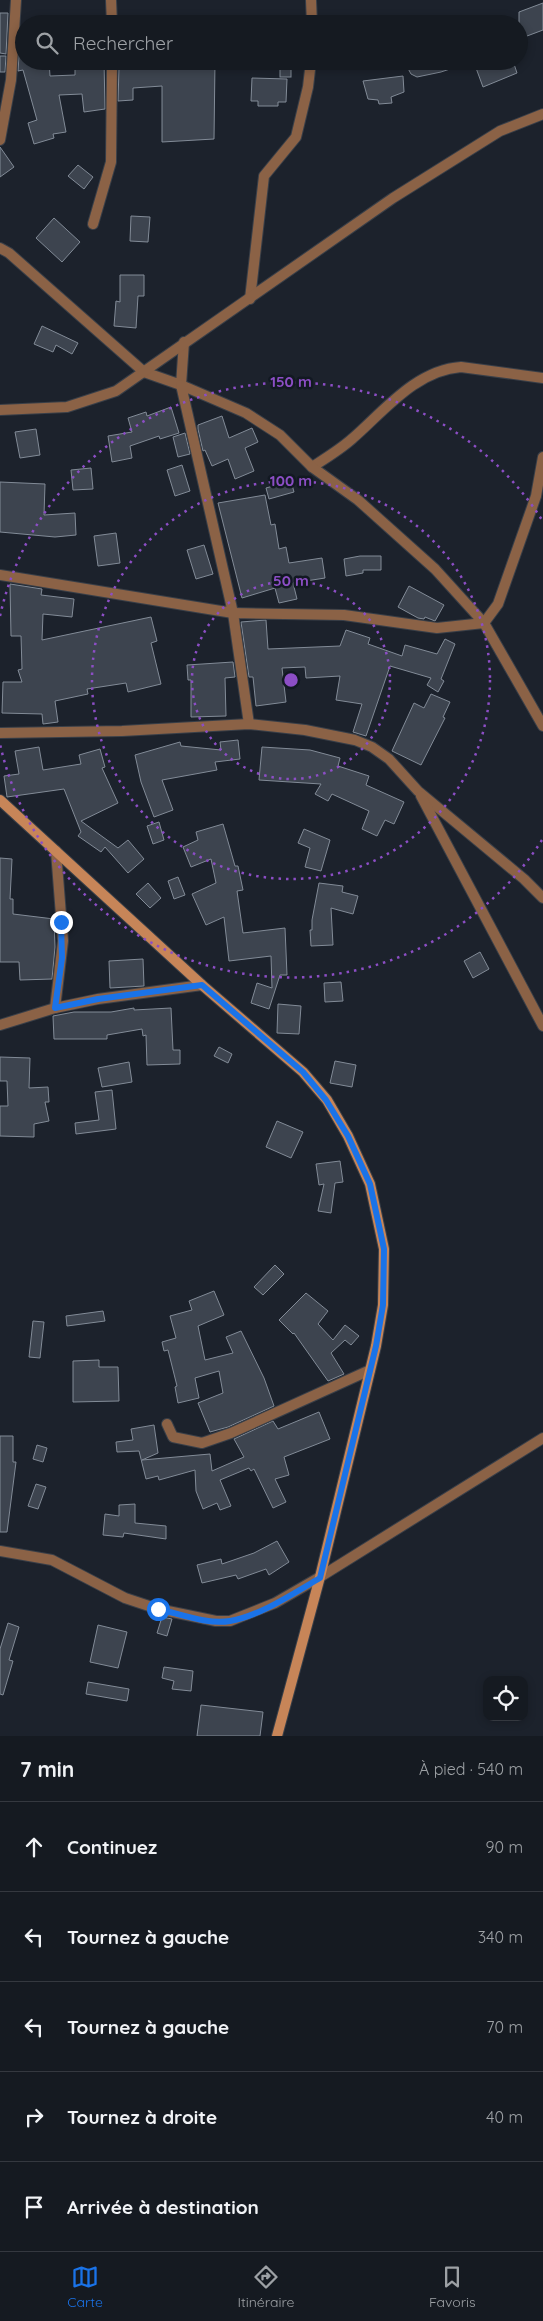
<!DOCTYPE html>
<html lang="fr">
<meta charset="utf-8">
<style>
:root{--surface:#151a21;--page:#22272e;--text:#f1f3f6;--muted:#9da1a5;--line:#34383f;--accent:#1a73e8}
body{margin:0;font-family:Quicksand,sans-serif;background:var(--page);color:var(--text)}
.controls{position:absolute;right:15px;bottom:15px;display:grid;overflow:hidden;border-radius:10px;box-shadow:0 2px 8px #0003}
.controls button{width:45px;height:45px;display:grid;place-items:center;padding:0;border:0;border-bottom:1px solid var(--line);background:var(--surface);color:var(--text);font:25px sans-serif}
.stop{position:absolute;width:15px;height:15px;margin:-11px;border:4px solid #1a73e8;border-radius:50%;background:#fff}
.stop.end{background:#1a73e8;border-color:#fff;box-shadow:0 1px 5px #0008}
.list{margin:0;padding:0;list-style:none}
h2{display:flex;justify-content:space-between;align-items:center;height:65px;margin:0;padding:0 20px;font-size:21px}
h2 small{font-size:16px;font-weight:400;color:var(--muted)}
.list li{display:grid;grid-template-columns:32px 1fr auto;gap:15px;align-items:center;box-sizing:border-box;height:90px;padding:0 20px;border-top:1px solid var(--line)}
.list b{display:block;font-size:19px;white-space:nowrap}
.list em{font-size:16px;font-style:normal;color:var(--muted)}
.icon{flex:none;width:28px;height:28px;fill:none;stroke:currentColor;stroke-width:2;stroke-linecap:round;stroke-linejoin:round}
.map{position:relative;flex:none;width:543px;height:1736px;overflow:hidden}
.search{position:absolute;background:var(--surface);box-shadow:0 2px 8px #0003;left:15px;right:15px;top:15px;height:55px;display:flex;align-items:center;gap:12px;box-sizing:border-box;padding:0 18px;border-radius:28px;color:var(--muted);font-size:19px}
.sheet{height:515px;background:var(--surface)}
nav{display:flex;justify-content:space-around;align-items:center;box-sizing:border-box;height:70px;border-top:1px solid var(--line);background:var(--surface);font-size:14px;color:var(--muted)}
nav a{display:grid;justify-items:center;gap:2px}
nav .on{color:var(--accent)}
.map>svg:first-child{display:block}
</style>
<div class="map">
<svg width="543" height="1736" viewBox="0 0 543 1736">
<rect width="100%" height="100%" fill="#1c222c"/>
<g fill="#3d444f" stroke="#828b97">
<polygon points="543,3 543,30 519,39 519,12"/>
<polygon points="0,13 8,13 6,54 0,53"/>
<polygon points="24,54 24,61 49,61 50,76 75,75 75,61 104,61 105,109 84,112 82,94 59,95 66,132 53,134 54,138 34,144 28,123 37,120 23,70 18,71 19,55"/>
<polygon points="0,56 6,56 5,72 0,72"/>
<polygon points="143,61 215,61 214,139 162,142 162,86 133,88 133,100 118,101 119,68 144,66"/>
<polygon points="404,61 468,61 468,63 441,72 417,77 411,74"/>
<polygon points="493,61 513,61 517,73 483,87 476,68"/>
<rect x="280" y="66" width="11" height="11"/>
<polygon points="403,76 404,92 391,97 392,103 379,104 378,100 368,99 363,81"/>
<polygon points="252,78 287,79 286,102 278,102 278,106 258,106 258,101 251,101"/>
<polygon points="0,147 14,167 0,177"/>
<polygon points="78,165 93,177 84,189 68,176"/>
<polygon points="131,216 150,217 148,242 130,241"/>
<polygon points="54,218 80,242 62,262 36,238"/>
<polygon points="120,275 144,275 144,296 138,296 136,328 114,326 116,301 120,302"/>
<polygon points="42,326 78,343 72,354 56,345 53,352 34,344"/>
<polygon points="171,407 179,433 160,439 159,436 130,446 132,458 112,462 108,436 132,432 128,418 146,412 147,416"/>
<polygon points="222,416 229,438 252,428 258,442 245,448 254,471 235,479 228,459 212,466 205,450 203,451 198,429 198,425"/>
<polygon points="36,429 40,455 20,458 15,432"/>
<polygon points="185,433 190,454 178,457 173,437"/>
<polygon points="182,465 190,491 175,496 167,470"/>
<polygon points="91,468 93,489 73,490 71,470"/>
<polygon points="291,481 294,492 269,499 266,488"/>
<polygon points="0,482 45,484 44,515 75,513 76,535 55,537 0,532"/>
<polygon points="265,495 271,525 275,524 279,549 286,547 289,563 322,558 325,578 293,583 297,599 279,603 275,588 242,598 218,503"/>
<polygon points="116,533 120,563 98,566 94,536"/>
<polygon points="204,545 213,574 196,579 187,550"/>
<polygon points="360,556 381,556 381,570 363,570 363,573 346,576 344,559"/>
<polygon points="10,584 42,589 41,595 74,599 72,617 43,614 42,640 151,617 157,641 151,643 161,684 128,692 126,683 87,689 88,694 55,701 58,722 43,724 42,714 2,713 3,682 22,682 18,670 22,669 21,636 11,636"/>
<polygon points="409,586 444,605 435,621 425,617 424,619 418,618 398,607"/>
<polygon points="266,620 268,649 340,646 346,630 370,638 368,644 402,656 405,645 437,654 445,639 455,644 441,679 444,681 438,692 427,685 431,678 390,666 366,736 353,732 362,704 336,700 340,676 306,678 305,667 282,668 286,702 256,706 253,677 249,677 241,622"/>
<polygon points="233,662 235,677 225,678 226,716 191,717 191,680 188,680 187,665"/>
<polygon points="431,694 450,702 443,717 445,718 421,765 392,751 414,703 424,708"/>
<polygon points="238,740 240,759 215,762 217,770 162,780 173,810 154,817 141,782 135,755 180,742 181,746 221,750 220,742"/>
<polygon points="39,747 43,770 81,764 79,755 100,749 105,767 102,768 118,803 81,821 118,848 128,840 144,859 128,873 105,847 101,852 78,836 81,832 64,789 7,797 4,776 19,774 15,751"/>
<polygon points="262,747 310,750 340,758 338,766 369,776 366,785 404,802 394,824 385,820 377,836 362,829 369,811 332,794 328,801 315,794 321,784 259,780"/>
<polygon points="159,822 164,840 153,844 147,826"/>
<polygon points="223,824 235,866 238,866 243,890 237,891 243,933 285,928 287,975 280,975 269,1009 251,1003 257,983 272,988 271,956 229,961 224,917 206,925 192,894 216,883 211,859 191,867 183,847 198,840 196,832"/>
<polygon points="304,829 330,840 321,871 305,867 310,848 298,843"/>
<polygon points="0,858 12,859 10,899 13,899 13,914 54,919 55,947 52,979 20,980 19,962 0,962"/>
<polygon points="178,877 185,895 174,899 168,881"/>
<polygon points="148,883 161,898 150,908 136,894"/>
<polygon points="319,883 343,886 342,892 358,896 353,914 331,908 333,945 311,946 310,930 312,930 312,920"/>
<polygon points="480,952 489,969 473,978 464,961"/>
<polygon points="143,959 144,986 110,988 109,961"/>
<polygon points="341,982 343,1001 325,1002 324,983"/>
<polygon points="278,1004 301,1006 299,1034 277,1033"/>
<polygon points="134,1008 134,1010 171,1008 173,1050 180,1050 180,1064 147,1065 146,1035 143,1036 142,1029 107,1035 107,1039 54,1039 53,1016 74,1012 111,1012"/>
<polygon points="219,1047 232,1054 228,1063 214,1056"/>
<polygon points="0,1057 30,1058 29,1088 48,1087 49,1102 45,1102 49,1121 34,1124 34,1137 0,1136 0,1106 8,1106 7,1081 0,1081"/>
<polygon points="335,1061 356,1065 352,1087 330,1083"/>
<polygon points="129,1062 132,1082 102,1087 98,1068"/>
<polygon points="112,1090 116,1129 76,1134 75,1123 99,1120 95,1092"/>
<polygon points="277,1121 303,1132 291,1158 266,1147"/>
<polygon points="340,1161 343,1182 335,1183 331,1213 318,1211 324,1184 319,1185 316,1164"/>
<polygon points="275,1265 284,1274 263,1295 254,1287"/>
<polygon points="214,1291 224,1315 198,1326 205,1360 233,1353 226,1337 241,1331 264,1378 274,1406 228,1427 210,1432 198,1403 223,1393 219,1371 195,1378 199,1398 178,1403 175,1387 177,1386 168,1350 164,1351 162,1342 176,1338 170,1316 192,1310 189,1301"/>
<polygon points="306,1293 328,1311 318,1324 333,1340 345,1325 359,1336 351,1345 345,1340 331,1353 344,1374 328,1381 294,1333 293,1334 279,1320"/>
<polygon points="103,1311 105,1321 67,1326 66,1316"/>
<polygon points="33,1321 44,1322 40,1358 29,1357"/>
<polygon points="99,1360 99,1367 118,1367 119,1401 73,1402 73,1361"/>
<polygon points="319,1412 330,1439 284,1457 289,1475 275,1479 286,1502 273,1508 254,1469 251,1471 249,1468 220,1480 231,1506 220,1510 217,1503 203,1509 196,1491 195,1470 159,1480 158,1476 146,1479 139,1451 117,1452 116,1442 133,1440 131,1429 154,1425 158,1453 142,1460 210,1454 212,1471 244,1457 234,1439 273,1421 278,1429"/>
<polygon points="0,1436 13,1436 13,1462 16,1462 7,1532 0,1532"/>
<polygon points="37,1445 47,1448 43,1462 33,1459"/>
<polygon points="36,1484 46,1487 38,1509 28,1506"/>
<polygon points="135,1504 135,1523 166,1526 166,1539 124,1533 123,1537 103,1535 105,1514 119,1516 119,1505"/>
<polygon points="277,1541 289,1562 269,1575 266,1569 238,1579 236,1575 202,1583 197,1565 221,1559 222,1564 254,1553"/>
<polygon points="162,1617 172,1619 167,1636 157,1633"/>
<polygon points="8,1623 19,1627 9,1660 13,1661 3,1695 0,1694 0,1649"/>
<polygon points="98,1625 127,1632 118,1668 90,1662"/>
<polygon points="164,1667 193,1671 191,1691 172,1689 174,1681 162,1678"/>
<polygon points="88,1682 129,1689 127,1701 86,1694"/>
<polygon points="201,1705 263,1712 260,1736 197,1736"/>
</g>
<g fill="none" stroke-linecap="round" stroke-linejoin="round">
<g stroke="#393f48" stroke-width="12">
<g id="minor">
<polyline points="111,0 112,24"/>
<polyline points="311,0 312,24"/>
<polyline points="0,140 11,80 16,0"/>
<polyline points="93,224 111,162 112,61"/>
<polyline points="0,248 9,253 144,372 181,385 184,342"/>
<polyline points="250,299 264,176 296,137 308,87 311,61"/>
<polyline points="0,410 67,407 116,391 393,198 500,131 543,114"/>
<path d="M312 467C326 458 341 449 353 438 384 411 416 370 461 367L543 378"/>
<polyline points="0,575 233,613 181,385 246,413 280,435 312,467 358,500 435,569 484,623 543,726"/>
<polyline points="249,724 233,613 344,615 437,628 484,623 498,604 536,496 543,457"/>
<polyline points="0,733 122,731 249,724 305,730 355,740 372,747 389,759 418,791 524,879 543,898"/>
<polyline points="421,796 543,1026"/>
<polyline points="55,1008 98,999 202,985"/>
<polyline points="0,1025 55,1008 63,941 56,851"/>
<polyline points="167,1424 173,1437 202,1443 231,1433 370,1370"/>
<polyline points="0,1551 52,1560 125,1598 158,1609 216,1621 230,1621 275,1603 320,1577 543,1438"/>
</g>
</g>
<g stroke="#393f48" stroke-width="12">
<polyline id="secondary" points="0,800 202,985 303,1072 327,1100 348,1136 370,1184 384,1249 383,1305 376,1346 320,1577 277,1736"/>
</g>
<use href="#minor" stroke="#8b6246" stroke-width="10"/>
<use href="#secondary" stroke="#c78558" stroke-width="10"/>
</g>
<g fill="none" stroke-linecap="round" stroke-linejoin="round">
<path stroke="#1a73e8" stroke-width="6" d="M61 922 62 958 55 1008 98 999 202 985 303 1072 326 1100 348 1136 370 1184 384 1249 383 1305 376 1346 320 1578C294 1593 260 1616 230 1621 208 1625 180 1614 158 1609"/>
</g>
<g fill="none" stroke="#8c4ec5" stroke-width="2.5" stroke-dasharray="2.5 5">
<circle cx="291" cy="680" r="99"/>
<circle cx="291" cy="680" r="199"/>
<path d="M542 840A298 298 0 0 1 0 744M0 616A298 298 0 0 1 542 520"/>
</g>
<circle cx="291" cy="680" r="8" fill="#8c4ec5" stroke="#121922" stroke-width="2.5"/>
<g font-size="15" text-anchor="middle" font-weight="bold" fill="#8c4ec5" stroke="#121922" stroke-width="5" stroke-linejoin="round" paint-order="stroke">
<text x="291" y="387">150 m</text>
<text x="291" y="486">100 m</text>
<text x="291" y="586">50 m</text>
</g>
</svg>
<div class="controls">
<button><svg class="icon" aria-label="locate" viewBox="0 0 24 24"><circle cx="12" cy="12" r="6"/><path d="M12 2v4M12 18v4M2 12h4M18 12h4"/></svg></button>
</div>
<div class="stop" style="left:158px;top:1609px"></div>
<div class="stop end" style="left:61px;top:922px"></div>
<div class="search"><svg class="icon" aria-label="search" viewBox="0 0 24 24"><circle cx="10" cy="10" r="6"/><path d="M15 15l6 6"/></svg>Rechercher</div>
</div>
<section class="sheet">
<h2>7 min<small>À pied · 540 m</small></h2>
<ul class="list">
<li><svg class="icon" aria-label="ahead" viewBox="0 0 24 24"><path d="M12 20V5M6 11l6-6 6 6"/></svg><div><b>Continuez</b></div><em>90 m</em></li>
<li><svg class="icon" aria-label="left" viewBox="0 0 24 24"><path d="M17 20v-9H6M10 6l-5 5 5 5"/></svg><div><b>Tournez à gauche</b></div><em>340 m</em></li>
<li><svg class="icon" aria-label="left" viewBox="0 0 24 24"><path d="M17 20v-9H6M10 6l-5 5 5 5"/></svg><div><b>Tournez à gauche</b></div><em>70 m</em></li>
<li><svg class="icon" aria-label="right" viewBox="0 0 24 24"><path d="M7 20v-9h11M14 6l5 5-5 5"/></svg><div><b>Tournez à droite</b></div><em>40 m</em></li>
<li><svg class="icon" aria-label="arrive" viewBox="0 0 24 24"><path d="M6 21V4h12l-3 4 3 4H6"/></svg><div><b>Arrivée à destination</b></div></li>
</ul>
</section>
<nav>
<a class="on"><svg class="icon" aria-label="map" viewBox="0 0 24 24"><path d="M3 6l6-2 6 2 6-2v14l-6 2-6-2-6 2zM9 4v14M15 6v14"/></svg>Carte</a>
<a><svg class="icon" aria-label="directions" viewBox="0 0 24 24"><path d="M12 3l9 9-9 9-9-9zM9 14v-3h6M13 9l2 2-2 2"/></svg>Itinéraire</a>
<a><svg class="icon" aria-label="saved" viewBox="0 0 24 24"><path d="M7 4h10v16l-5-4-5 4z"/></svg>Favoris</a>
</nav>
